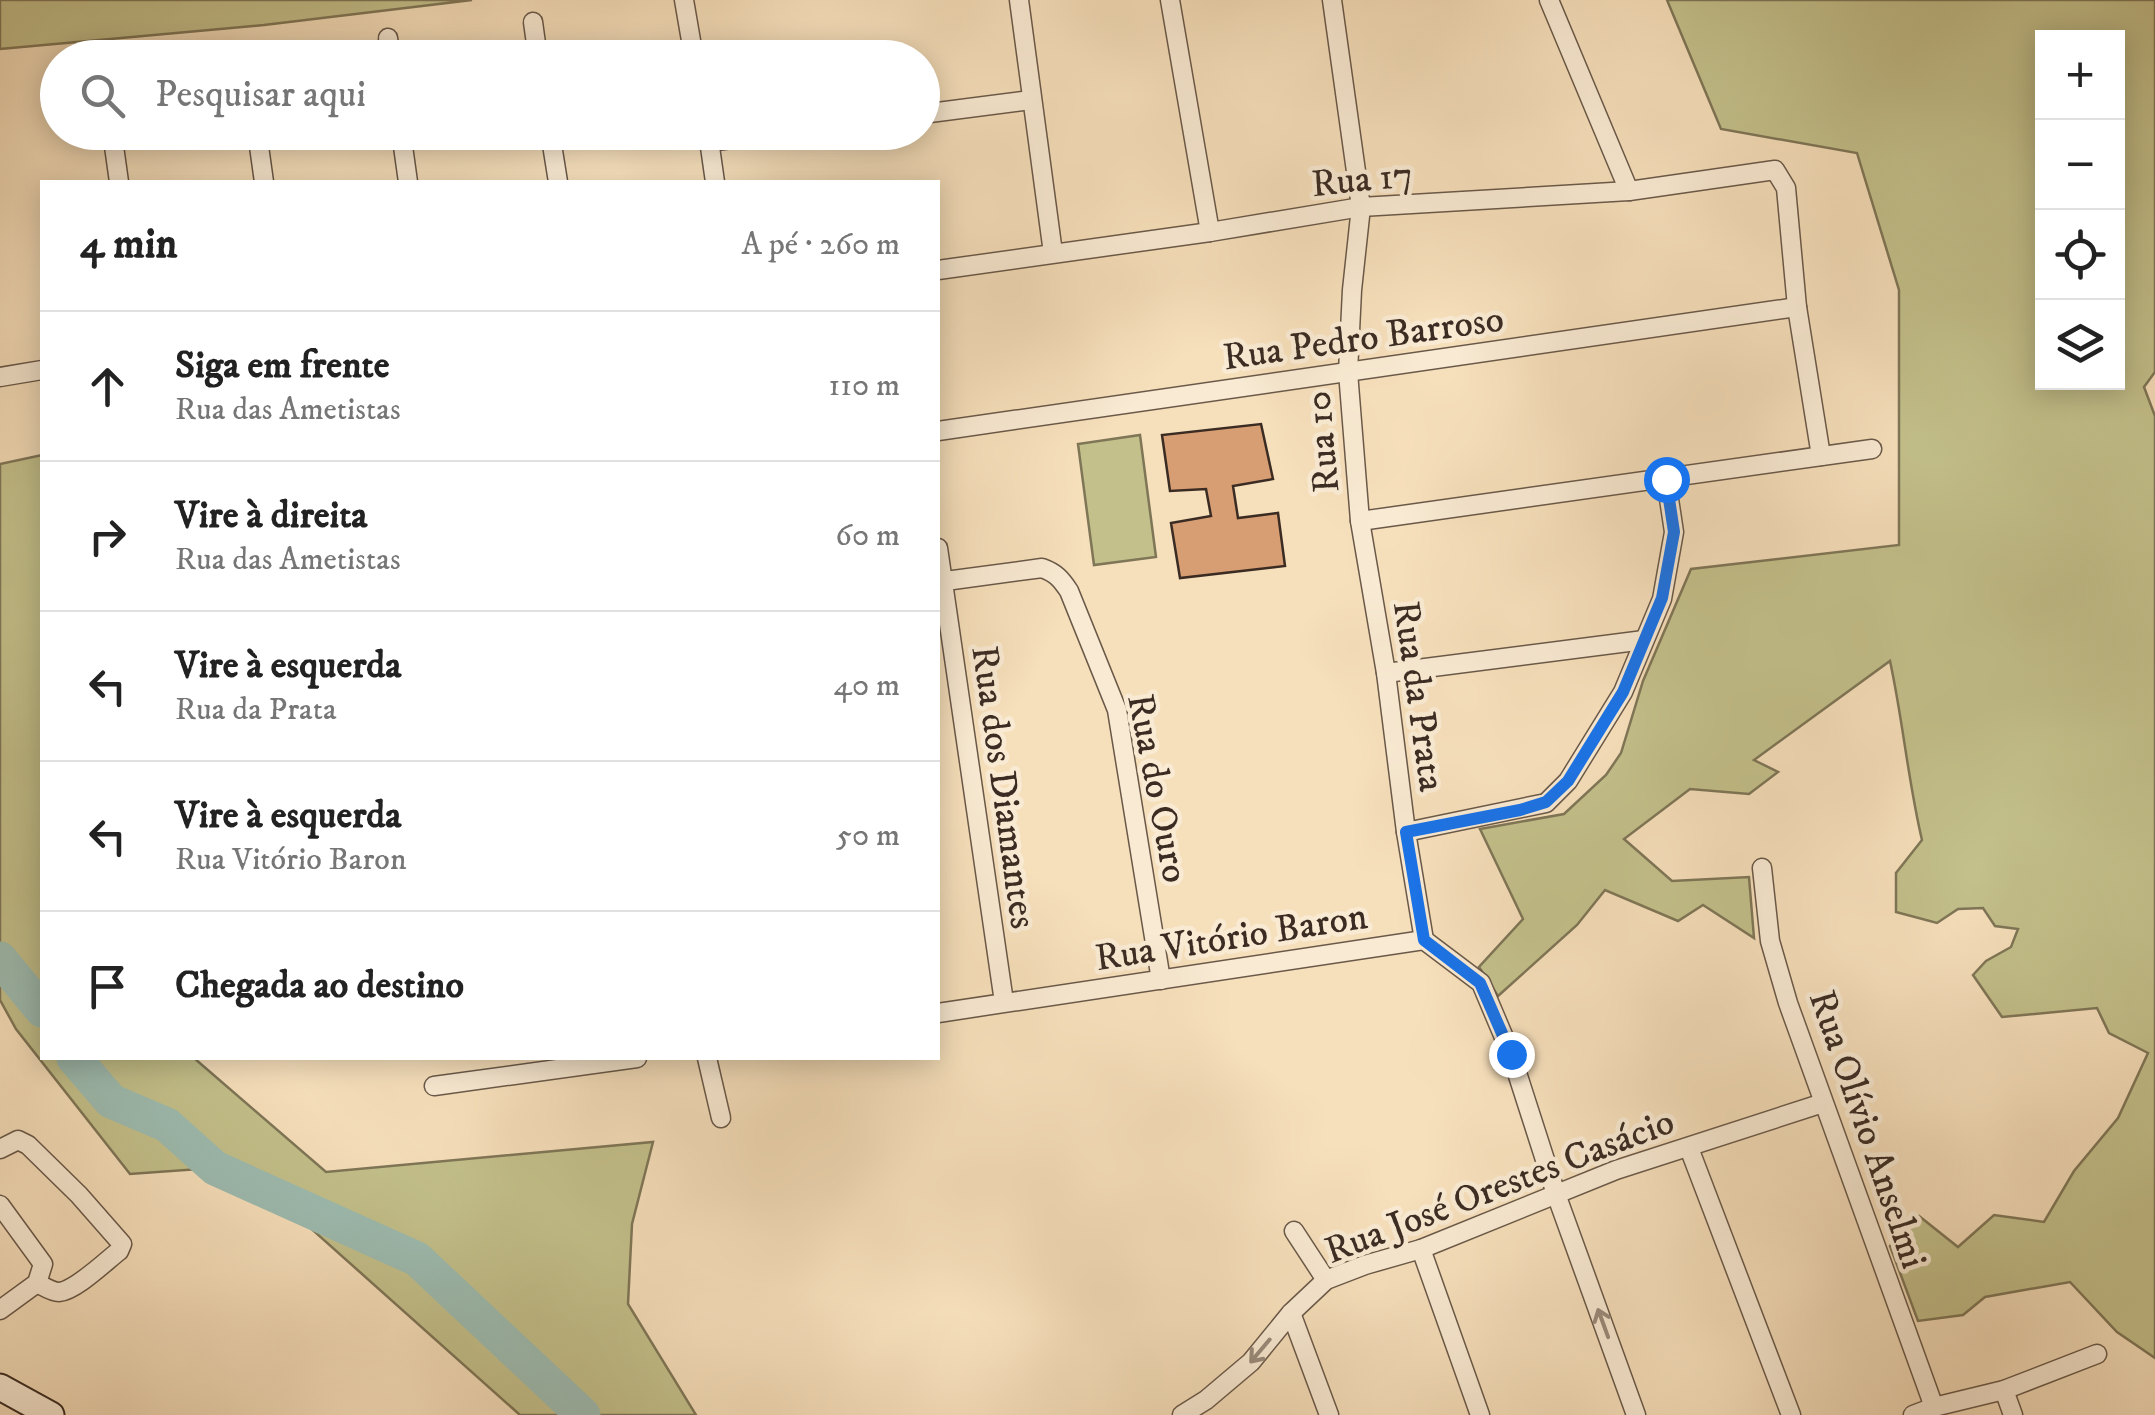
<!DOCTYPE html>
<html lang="pt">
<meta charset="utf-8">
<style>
:root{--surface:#fff;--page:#f6f6f6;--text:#222;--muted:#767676;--line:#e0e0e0}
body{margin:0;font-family:"IM FELL DW Pica",serif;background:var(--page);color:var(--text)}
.controls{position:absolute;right:30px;top:30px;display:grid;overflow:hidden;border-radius:0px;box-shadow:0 5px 25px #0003}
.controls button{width:90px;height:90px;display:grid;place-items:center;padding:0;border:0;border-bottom:2px solid var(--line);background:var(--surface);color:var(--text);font:50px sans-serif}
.stop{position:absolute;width:30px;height:30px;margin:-22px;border:8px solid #1a73e8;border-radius:50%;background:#fff}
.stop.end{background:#1a73e8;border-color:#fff;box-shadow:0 2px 10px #0008}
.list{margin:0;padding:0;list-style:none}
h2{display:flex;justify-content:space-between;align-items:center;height:130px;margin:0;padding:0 40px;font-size:42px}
h2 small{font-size:32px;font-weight:400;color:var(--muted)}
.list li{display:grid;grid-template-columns:65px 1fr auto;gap:30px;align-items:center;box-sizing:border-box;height:150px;padding:0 40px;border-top:2px solid var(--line)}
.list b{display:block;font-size:38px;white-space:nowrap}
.list p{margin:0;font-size:32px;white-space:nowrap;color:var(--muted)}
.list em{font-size:32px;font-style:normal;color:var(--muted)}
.icon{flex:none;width:55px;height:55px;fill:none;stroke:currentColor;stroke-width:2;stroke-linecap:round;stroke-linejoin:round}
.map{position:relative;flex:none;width:2155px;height:1415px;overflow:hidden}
.search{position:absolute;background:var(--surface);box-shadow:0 5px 25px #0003;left:40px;top:40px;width:900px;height:110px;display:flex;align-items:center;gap:25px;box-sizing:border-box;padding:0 35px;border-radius:55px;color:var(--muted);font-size:38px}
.panel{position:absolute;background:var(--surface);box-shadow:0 5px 25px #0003;left:40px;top:180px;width:900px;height:880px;border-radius:0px}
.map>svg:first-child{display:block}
</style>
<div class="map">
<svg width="2155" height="1415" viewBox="0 0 2155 1415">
<rect width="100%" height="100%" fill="#f6dfbb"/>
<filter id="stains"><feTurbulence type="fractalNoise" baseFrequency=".002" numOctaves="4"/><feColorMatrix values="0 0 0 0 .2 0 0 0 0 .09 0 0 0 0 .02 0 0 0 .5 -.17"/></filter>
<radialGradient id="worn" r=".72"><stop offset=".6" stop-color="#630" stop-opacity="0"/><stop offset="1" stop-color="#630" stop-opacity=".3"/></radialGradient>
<g fill="#c3c08b" stroke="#7f7657" stroke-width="2.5" fill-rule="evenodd">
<polygon points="0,0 472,0 264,25 0,49"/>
<path d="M1667 0H2155V372L2144 387 2155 416V1358L2117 1332 2070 1282 1985 1297 1963 1315 1918 1321 1890 1246 1919 1216 1958 1247 1994 1215 2044 1222 2074 1171 2118 1118 2148 1053 2109 1033 2097 1008 2002 1017 1973 975 1986 961 2011 947 2018 929 1995 926 1983 908 1958 909 1937 923 1896 912V873L1922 840C1908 781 1903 721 1890 661L1754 760 1778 772 1749 794 1690 789 1624 839 1672 881 1749 877 1754 938 1703 905 1678 921 1605 890 1577 925 1498 996 1479 967 1523 919 1480 829 1564 814 1606 775 1621 753 1643 681 1691 569 1899 545V290L1857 153 1721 129ZM2042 38H2118V382H2042Z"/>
<polygon points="1140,435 1156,557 1094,565 1078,444"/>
<polygon points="42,455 42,1058 194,1058 326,1172 653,1142 632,1224 628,1304 696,1415 520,1415 241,1166 130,1174 16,1029 0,1000 0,464"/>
</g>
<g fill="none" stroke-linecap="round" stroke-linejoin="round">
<g stroke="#9dbcb1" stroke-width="35">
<polyline points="0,959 42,1010"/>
<polyline points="74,1058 111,1101 167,1125 215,1168 417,1259 583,1415"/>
</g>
</g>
<polygon fill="#d89e73" stroke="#3b2c23" stroke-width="2.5" points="1261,424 1273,479 1233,486 1238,518 1278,513 1285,566 1180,578 1171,523 1211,516 1206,489 1170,491 1162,435"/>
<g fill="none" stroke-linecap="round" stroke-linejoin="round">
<g stroke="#6a5949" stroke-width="21">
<g id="minor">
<polyline points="684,0 694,58"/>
<polyline points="1019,0 1053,253"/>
<polyline points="1170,0 1210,232"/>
<polyline points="1332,0 1361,207 1352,290 1348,372 1360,521 1386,673 1406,832 1424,940"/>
<polyline points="1549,0 1629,191"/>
<polyline points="533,22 538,58"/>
<polyline points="388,38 391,58"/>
<polyline points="922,114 1031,100"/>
<polyline points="112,132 119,182"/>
<polyline points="257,132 264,182"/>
<polyline points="401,132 408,182"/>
<polyline points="550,132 558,182"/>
<polyline points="708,133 715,182"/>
<polyline points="709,142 784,132"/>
<polyline points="938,270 1210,232 1361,207 1629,191 1775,170 1786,188 1797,307 1821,456"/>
<polyline points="0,377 42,370"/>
<polyline points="938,431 1797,307"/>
<polyline points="1360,521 1872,449"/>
<polyline points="938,548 1004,1002"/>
<path d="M938 582 1042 568C1056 573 1061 579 1069 591L1117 710 1161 980"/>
<polyline points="1386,673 1644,640"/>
<polyline points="1406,832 1546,803 1568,781 1623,692 1662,599 1674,532 1666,479"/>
<polyline points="1762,868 1770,941 1788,1003 1934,1407"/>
<polyline points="938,1013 1424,940 1481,983 1511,1054 1556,1194 1636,1415"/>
<polyline points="707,1058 721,1118"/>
<polyline points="434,1086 637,1058"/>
<polyline points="1689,1148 1791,1415"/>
<path d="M0 1149 18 1140 28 1145 79 1195 122 1244 119 1251C106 1261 75 1291 59 1292 52 1292 43 1286 37 1283"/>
<polyline points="0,1205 43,1264 37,1283 0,1310"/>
<polyline points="1294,1231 1326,1280"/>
<polyline points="1421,1249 1480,1415"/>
<polyline points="1291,1313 1329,1415"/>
<polyline points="2004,1390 2013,1415"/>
<polyline points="1182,1415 1206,1400 1251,1362 1291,1313 1326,1280 1365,1265 1421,1249 1616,1170 1823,1103"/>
<polyline points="1913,1415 1934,1407 2004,1390 2097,1354"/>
</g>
</g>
<g stroke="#3b2c23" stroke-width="29">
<polyline id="secondary" points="0,1387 51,1415"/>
</g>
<use href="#minor" stroke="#f9ead3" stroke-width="18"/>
<use href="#secondary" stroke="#f9ead3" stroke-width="25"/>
</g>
<defs><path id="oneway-shaft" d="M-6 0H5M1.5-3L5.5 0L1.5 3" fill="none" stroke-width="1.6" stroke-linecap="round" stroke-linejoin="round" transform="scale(2.5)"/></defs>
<g stroke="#9a8b7b">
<use href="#oneway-shaft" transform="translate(1603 1323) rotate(-110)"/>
<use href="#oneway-shaft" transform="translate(1260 1351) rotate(130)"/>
</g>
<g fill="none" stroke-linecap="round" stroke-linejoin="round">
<polyline stroke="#1a73e8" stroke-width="12" points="1511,1054 1480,983 1424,940 1406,832 1520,810 1546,802 1568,781 1623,692 1662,598 1674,532 1666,479"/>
</g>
<g text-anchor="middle" stroke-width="9" stroke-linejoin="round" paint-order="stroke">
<g font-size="38" fill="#3b2c23" stroke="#f9ead3">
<text transform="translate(1362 178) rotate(-6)" y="13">Rua 17</text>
<text transform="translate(1363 337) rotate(-8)" y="13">Rua Pedro Barroso</text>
<text transform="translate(1321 442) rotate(-95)" y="13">Rua 10</text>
<text transform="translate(1420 696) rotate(82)" y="13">Rua da Prata</text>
<text transform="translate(1005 787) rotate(82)" y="13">Rua dos Diamantes</text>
<text transform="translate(1159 788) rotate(79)" y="13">Rua do Ouro</text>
<text transform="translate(1231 936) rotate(-9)" y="13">Rua Vitório Baron</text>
<text transform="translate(1869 1129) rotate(71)" y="13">Rua Olívio Anselmi</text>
<text transform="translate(1499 1185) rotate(-21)" y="13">Rua José Orestes Casácio</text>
</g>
</g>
<rect width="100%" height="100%" filter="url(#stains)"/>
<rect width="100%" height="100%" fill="url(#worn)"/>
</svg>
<div class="controls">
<button>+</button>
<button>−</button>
<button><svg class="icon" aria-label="locate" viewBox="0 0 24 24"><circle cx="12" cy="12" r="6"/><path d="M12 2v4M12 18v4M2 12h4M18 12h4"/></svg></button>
<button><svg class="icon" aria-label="layers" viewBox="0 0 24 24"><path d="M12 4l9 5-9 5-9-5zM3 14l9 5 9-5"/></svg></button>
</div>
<div class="stop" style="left:1666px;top:479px"></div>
<div class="stop end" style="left:1511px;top:1054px"></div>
<div class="search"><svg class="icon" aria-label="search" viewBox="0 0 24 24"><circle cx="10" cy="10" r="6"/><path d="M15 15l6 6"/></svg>Pesquisar aqui</div>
<section class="panel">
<h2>4 min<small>A pé · 260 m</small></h2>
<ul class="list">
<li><svg class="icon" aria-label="ahead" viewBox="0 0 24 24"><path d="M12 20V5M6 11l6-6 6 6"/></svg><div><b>Siga em frente</b><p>Rua das Ametistas</p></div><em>110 m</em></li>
<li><svg class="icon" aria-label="right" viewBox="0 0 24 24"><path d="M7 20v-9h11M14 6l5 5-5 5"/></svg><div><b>Vire à direita</b><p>Rua das Ametistas</p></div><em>60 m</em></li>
<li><svg class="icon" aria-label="left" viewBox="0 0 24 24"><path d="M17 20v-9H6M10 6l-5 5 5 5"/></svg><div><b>Vire à esquerda</b><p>Rua da Prata</p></div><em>40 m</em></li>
<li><svg class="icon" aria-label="left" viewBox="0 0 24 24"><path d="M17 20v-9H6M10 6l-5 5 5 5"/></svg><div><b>Vire à esquerda</b><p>Rua Vitório Baron</p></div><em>50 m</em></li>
<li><svg class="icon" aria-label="arrive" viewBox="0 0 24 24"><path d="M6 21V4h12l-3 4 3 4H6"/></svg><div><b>Chegada ao destino</b></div></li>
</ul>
</section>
</div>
